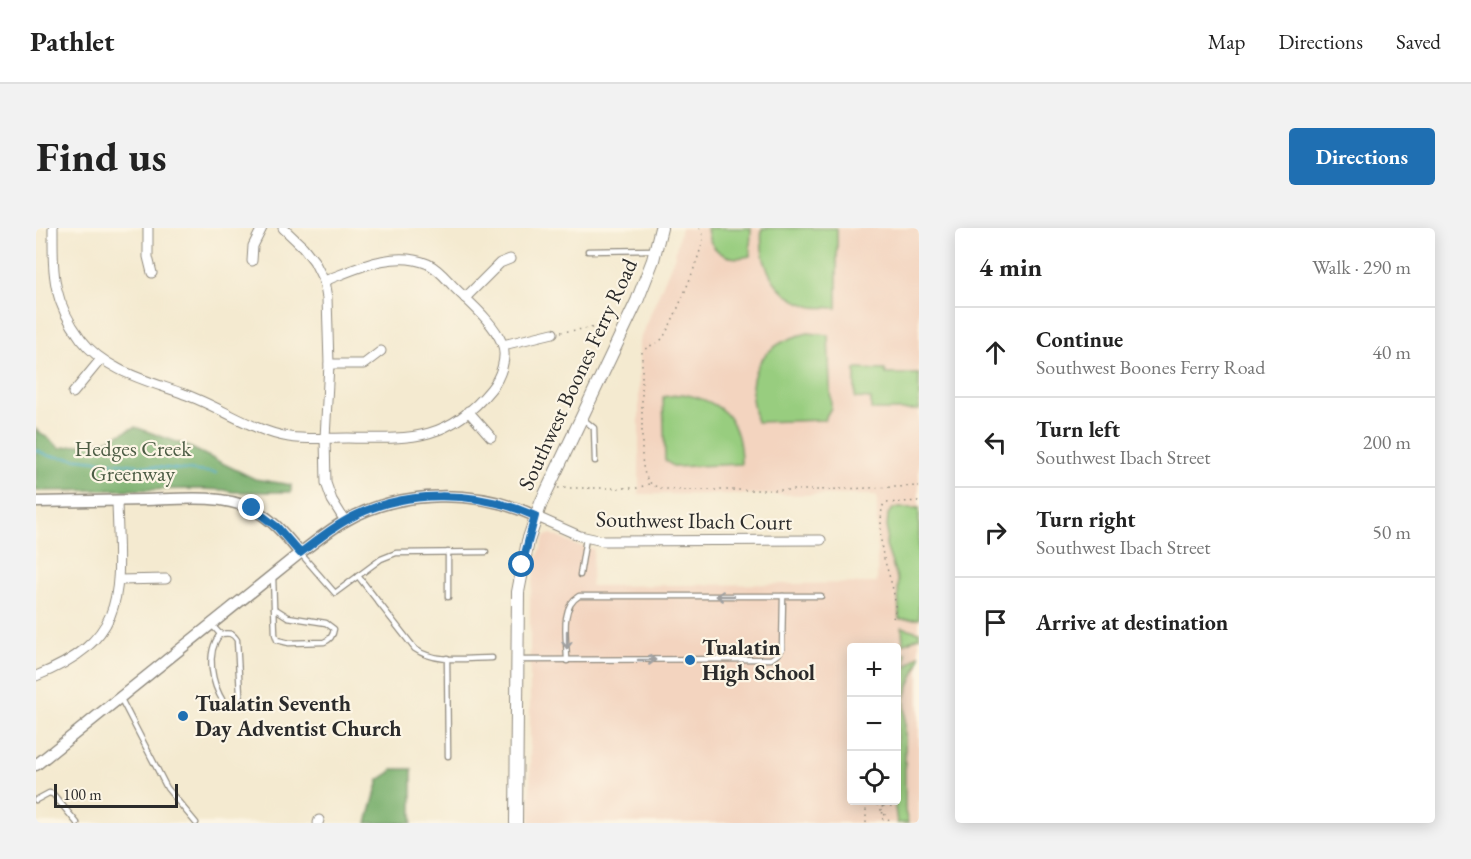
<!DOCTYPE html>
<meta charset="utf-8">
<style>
:root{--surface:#fff;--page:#f2f2f2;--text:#222;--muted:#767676;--line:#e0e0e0;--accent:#1f6fb2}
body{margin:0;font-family:"EB Garamond",serif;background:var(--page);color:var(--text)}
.controls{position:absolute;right:18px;bottom:18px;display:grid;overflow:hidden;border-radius:6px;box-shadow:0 3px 15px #0003}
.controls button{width:54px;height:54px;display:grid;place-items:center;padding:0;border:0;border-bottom:2px solid var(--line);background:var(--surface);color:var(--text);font:30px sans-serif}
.scale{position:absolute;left:18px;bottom:15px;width:124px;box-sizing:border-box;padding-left:6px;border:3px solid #2b2b2b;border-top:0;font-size:16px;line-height:21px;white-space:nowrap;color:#2b2b2b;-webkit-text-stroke:4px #fcf5e5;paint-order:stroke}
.stop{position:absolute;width:18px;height:18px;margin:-14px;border:4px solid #1f6fb2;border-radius:50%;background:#fff}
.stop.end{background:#1f6fb2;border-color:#fff;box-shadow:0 2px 6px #0008}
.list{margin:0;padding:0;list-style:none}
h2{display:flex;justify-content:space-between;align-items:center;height:78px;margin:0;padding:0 24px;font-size:26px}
h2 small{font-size:20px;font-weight:400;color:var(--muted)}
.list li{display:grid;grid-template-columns:39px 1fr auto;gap:18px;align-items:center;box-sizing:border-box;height:90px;padding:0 24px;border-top:2px solid var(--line)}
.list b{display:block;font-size:22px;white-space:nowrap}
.list p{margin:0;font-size:20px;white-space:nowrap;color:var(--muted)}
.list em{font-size:20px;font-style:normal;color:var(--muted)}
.icon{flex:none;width:33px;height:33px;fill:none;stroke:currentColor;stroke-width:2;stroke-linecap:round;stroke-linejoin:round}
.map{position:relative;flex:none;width:883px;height:595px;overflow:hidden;border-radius:6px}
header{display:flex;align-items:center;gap:36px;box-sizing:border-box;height:84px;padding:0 30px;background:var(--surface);border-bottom:2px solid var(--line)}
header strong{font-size:28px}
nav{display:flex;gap:33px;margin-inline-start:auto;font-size:21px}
.intro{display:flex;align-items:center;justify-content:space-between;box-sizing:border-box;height:144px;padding:0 36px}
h1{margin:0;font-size:42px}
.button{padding:15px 27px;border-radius:6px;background:var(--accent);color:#fff;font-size:21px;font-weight:700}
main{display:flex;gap:36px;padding:0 36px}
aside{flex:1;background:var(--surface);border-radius:6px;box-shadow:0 3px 15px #0003}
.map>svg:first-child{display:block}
</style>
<header>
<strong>Pathlet</strong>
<nav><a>Map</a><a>Directions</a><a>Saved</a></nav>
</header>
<div class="intro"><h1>Find us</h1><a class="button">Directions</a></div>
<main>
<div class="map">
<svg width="883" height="595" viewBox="0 0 883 595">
<rect width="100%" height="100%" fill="#fcf5e5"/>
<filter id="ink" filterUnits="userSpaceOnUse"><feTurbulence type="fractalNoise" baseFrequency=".0167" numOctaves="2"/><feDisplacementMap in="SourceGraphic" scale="12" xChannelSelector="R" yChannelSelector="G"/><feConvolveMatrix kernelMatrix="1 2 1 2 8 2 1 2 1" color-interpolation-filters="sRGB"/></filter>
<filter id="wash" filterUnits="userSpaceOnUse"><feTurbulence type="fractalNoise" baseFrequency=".008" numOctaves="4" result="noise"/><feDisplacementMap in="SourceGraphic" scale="24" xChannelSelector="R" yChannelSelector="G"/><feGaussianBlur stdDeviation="1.35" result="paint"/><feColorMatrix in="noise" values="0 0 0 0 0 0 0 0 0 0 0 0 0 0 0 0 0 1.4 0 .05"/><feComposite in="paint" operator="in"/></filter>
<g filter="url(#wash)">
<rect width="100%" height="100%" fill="#f4ead0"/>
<path fill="#f3d4bf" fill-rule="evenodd" d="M645 0H883V595H494V370L500 334 509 308 516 306 539 317 558 321 555 358 841 355V267L603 266V113L638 30ZM816 419H860V572H816Z"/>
<g fill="#98cd7f" stroke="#627c55" stroke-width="1.5">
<path d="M671 0H715L714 28C692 34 673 24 671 0Z"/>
<path d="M726 0H801V80C793 79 785 80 777 79 739 69 722 37 726 0Z"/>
<path d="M772 105 792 107 795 180 788 192 721 194C706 146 724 116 772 105Z"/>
<polygon points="819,141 849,142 850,146 883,146 883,182 835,182 835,171 819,170"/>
<path d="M647 166C689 174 705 193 705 236L638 239 629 232 627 169Z"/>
<polygon points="858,280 883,280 883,391 863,391 862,353 850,318 852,286"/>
<polygon points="866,399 883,404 883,409 867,416"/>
<path d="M861 425H870V439L883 427C883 445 871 453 869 472V583L872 595H861L858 573 860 572Z"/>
</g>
<g fill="#7ab06e" stroke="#526e4c" stroke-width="1.5">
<polygon points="99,199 149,217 219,251 255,257 255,264 197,264 188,262 166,261 0,263 0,201 24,220 68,213"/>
<polygon points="356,541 376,541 376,595 331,595 343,552 355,544"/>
</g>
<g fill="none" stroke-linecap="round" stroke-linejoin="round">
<polyline stroke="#49abc8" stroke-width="2" points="0,222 13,228 180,245"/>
</g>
</g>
<g filter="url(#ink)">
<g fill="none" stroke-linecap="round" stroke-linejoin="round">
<g stroke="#908a7e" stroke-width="7">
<g id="service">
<polyline points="552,23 618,22"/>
<polyline points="547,191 558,200 559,233"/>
<polyline points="412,324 412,369"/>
<polyline points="265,326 299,365 345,331 360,325 450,324"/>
<polyline points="544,347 550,310"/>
<path d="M322 348 379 421C400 436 431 430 456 430"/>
<path d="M237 349 239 406 241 412 253 415 288 414C294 412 297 408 298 401L290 395 252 389 238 380"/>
<path d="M175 396 184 406C169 426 176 456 188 475L196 476 202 474 204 466 201 412C196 404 192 405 184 406"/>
<polyline points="411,430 412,528"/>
<polyline points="482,432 735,431 742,426 746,421 747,368"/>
<path d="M531 433C531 413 523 379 543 368H785"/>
<polyline points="84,469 131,560 160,595"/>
<polyline points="0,572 13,565 17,566 41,595"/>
</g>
</g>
<g stroke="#908a7e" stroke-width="11">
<g id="minor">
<path d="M17 0C17 46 16 72 45 111 69 143 113 153 148 166 183 178 216 203 253 209 272 212 292 210 312 210 373 211 412 214 455 161 464 150 472 130 466 115 457 94 435 76 419 60 411 52 403 41 392 36 357 21 320 41 288 53"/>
<polyline points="112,0 112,29 116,45"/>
<polyline points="247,0 267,19 278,33 288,53 291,70 293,136 289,210 290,255 296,272 309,293"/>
<polyline points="216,33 217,18 226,0"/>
<polyline points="429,70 464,35 474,31"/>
<polyline points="467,117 517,105"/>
<polyline points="293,136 328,136 345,123"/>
<polyline points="37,165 65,131"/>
<polyline points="432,183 455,209"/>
<polyline points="499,288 544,308 567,313 785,312"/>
<polyline points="83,352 130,351"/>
<path d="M0 448C96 410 83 360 81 273"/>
<polyline points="282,595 283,592"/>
</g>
</g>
<g stroke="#908a7e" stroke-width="13">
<g id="tertiary">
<path d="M0 274C37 273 73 273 110 272 143 271 183 266 214 280 235 289 250 308 264 325 279 314 293 302 309 293 365 261 442 261 499 288"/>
<polyline points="0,537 264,325"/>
</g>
</g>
<g stroke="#908a7e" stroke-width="14">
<polyline id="secondary" points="480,595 482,364 492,313 505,275 601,73 617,32 625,0"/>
</g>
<g stroke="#908a7e" stroke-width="1.5" stroke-dasharray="1.5 4.5" stroke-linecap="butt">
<path d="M664 0C665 2 667 7 667 9 667 23 635 100 626 111 620 117 612 117 606 124V228C608 261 619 261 650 262H781L883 258"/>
<polyline points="525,104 577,97"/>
<polyline points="522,260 601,260 613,256"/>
<path d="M857 390C865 373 849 339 846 322 844 309 845 292 846 279L849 275 883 273"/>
<polyline points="837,572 854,593"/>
<polyline points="846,572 847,595"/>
<polyline points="854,572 854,578 856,578 856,572"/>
<polyline points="847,578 852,578 852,572"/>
<polyline points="830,595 830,572"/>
</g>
<use href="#service" stroke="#fff" stroke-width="4.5"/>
<use href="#minor" stroke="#fff" stroke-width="9"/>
<use href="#tertiary" stroke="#fff" stroke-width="10"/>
<use href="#secondary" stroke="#fff" stroke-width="12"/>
</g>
<defs><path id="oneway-shaft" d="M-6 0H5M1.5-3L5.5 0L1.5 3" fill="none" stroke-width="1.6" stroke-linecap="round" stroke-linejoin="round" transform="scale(1.5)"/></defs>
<g stroke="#a0a0a0">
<use href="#oneway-shaft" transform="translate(689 368) rotate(180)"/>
<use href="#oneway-shaft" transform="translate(531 412) rotate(90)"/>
<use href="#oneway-shaft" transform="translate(611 432)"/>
</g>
</g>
<g fill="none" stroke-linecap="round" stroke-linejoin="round" filter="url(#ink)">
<path stroke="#1f6fb2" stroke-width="8" d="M216 280 241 299 264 325C279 314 293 302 309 293 365 260 441 262 499 288L486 337"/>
</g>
<g fill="#1f6fb2" stroke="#fcf5e5" stroke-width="2">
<circle cx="654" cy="432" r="6"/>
<circle cx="147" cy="488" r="6"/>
</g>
<g text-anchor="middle" stroke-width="4.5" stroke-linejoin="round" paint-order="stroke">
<g font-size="22" fill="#2b2b2b" stroke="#fcf5e5">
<text transform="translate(541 146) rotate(-65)" y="8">Southwest Boones Ferry Road</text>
<text transform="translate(658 292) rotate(1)" y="8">Southwest Ibach Court</text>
</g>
<g font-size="22" fill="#4c5c44" stroke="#fcf5e5">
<text x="97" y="228">Hedges Creek<tspan x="97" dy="25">Greenway</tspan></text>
</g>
<g font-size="22" font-weight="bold" fill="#2b2b2b" stroke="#fcf5e5" text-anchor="start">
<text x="666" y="427">Tualatin<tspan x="666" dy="25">High School</tspan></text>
<text x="159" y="483">Tualatin Seventh<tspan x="159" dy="25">Day Adventist Church</tspan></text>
</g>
</g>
</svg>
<div class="controls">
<button>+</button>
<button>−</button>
<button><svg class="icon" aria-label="locate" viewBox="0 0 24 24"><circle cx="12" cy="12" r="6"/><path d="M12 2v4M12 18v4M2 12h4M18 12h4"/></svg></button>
</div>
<div class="scale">100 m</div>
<div class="stop" style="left:486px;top:337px"></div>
<div class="stop end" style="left:216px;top:280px"></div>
</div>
<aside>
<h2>4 min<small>Walk · 290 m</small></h2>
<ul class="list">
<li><svg class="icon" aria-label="ahead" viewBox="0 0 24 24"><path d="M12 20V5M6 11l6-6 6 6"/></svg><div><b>Continue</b><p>Southwest Boones Ferry Road</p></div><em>40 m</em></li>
<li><svg class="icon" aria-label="left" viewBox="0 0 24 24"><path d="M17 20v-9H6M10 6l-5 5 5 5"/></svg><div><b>Turn left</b><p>Southwest Ibach Street</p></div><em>200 m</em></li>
<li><svg class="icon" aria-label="right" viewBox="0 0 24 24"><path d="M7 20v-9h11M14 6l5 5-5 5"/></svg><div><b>Turn right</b><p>Southwest Ibach Street</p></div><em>50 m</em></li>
<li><svg class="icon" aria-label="arrive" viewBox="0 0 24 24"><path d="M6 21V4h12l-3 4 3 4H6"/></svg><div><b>Arrive at destination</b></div></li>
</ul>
</aside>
</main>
